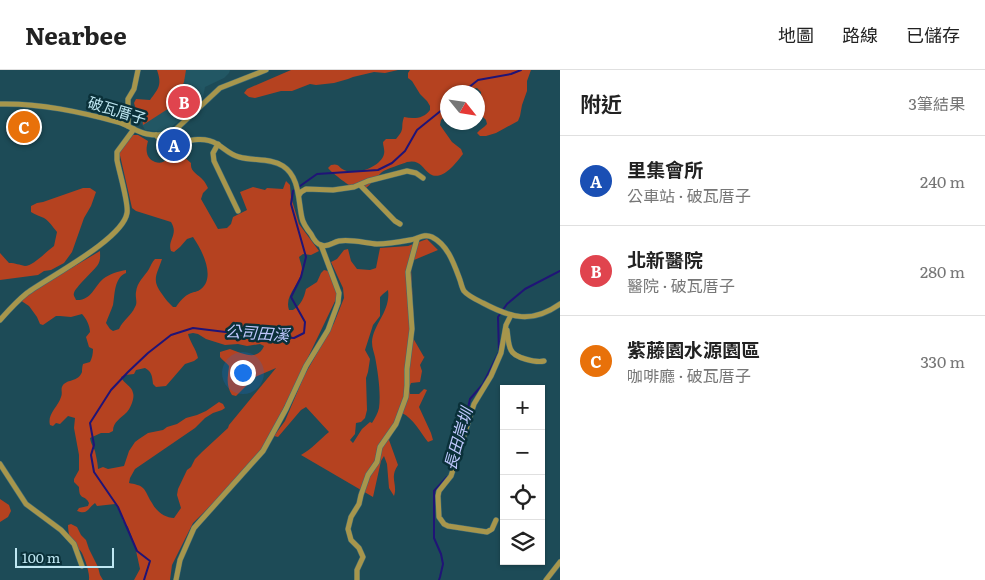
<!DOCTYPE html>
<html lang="zh-TW">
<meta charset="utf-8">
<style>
:root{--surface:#fff;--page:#f2f2f2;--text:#222;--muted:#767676;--line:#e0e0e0;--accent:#7c3aed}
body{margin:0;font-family:Literata,"Noto Sans TC",serif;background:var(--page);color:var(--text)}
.controls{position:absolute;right:15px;bottom:15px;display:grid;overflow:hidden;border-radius:0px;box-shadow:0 1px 4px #0004}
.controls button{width:45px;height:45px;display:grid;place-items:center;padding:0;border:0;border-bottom:1px solid var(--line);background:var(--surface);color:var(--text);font:25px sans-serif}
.compass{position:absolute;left:440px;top:15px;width:45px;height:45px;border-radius:50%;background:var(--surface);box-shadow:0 1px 4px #0004;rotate:120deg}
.scale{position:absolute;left:15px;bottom:12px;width:99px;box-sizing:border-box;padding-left:5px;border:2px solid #bfe7f2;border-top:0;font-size:14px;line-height:18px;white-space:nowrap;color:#bfe7f2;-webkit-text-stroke:4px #0a3039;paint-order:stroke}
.you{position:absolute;left:242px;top:302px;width:18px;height:18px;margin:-12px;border:4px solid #fff;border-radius:50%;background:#1a73e8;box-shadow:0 0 0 8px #1a73e833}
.badge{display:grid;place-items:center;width:32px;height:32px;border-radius:50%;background:var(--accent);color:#fff;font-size:16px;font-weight:700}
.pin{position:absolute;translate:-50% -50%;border:2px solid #fff;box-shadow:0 1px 5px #0006}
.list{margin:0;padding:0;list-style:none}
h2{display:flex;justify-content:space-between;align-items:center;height:65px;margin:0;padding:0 20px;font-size:21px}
h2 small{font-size:16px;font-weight:400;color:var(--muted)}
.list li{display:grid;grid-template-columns:32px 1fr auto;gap:15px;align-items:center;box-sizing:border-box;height:90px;padding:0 20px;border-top:1px solid var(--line)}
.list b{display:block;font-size:19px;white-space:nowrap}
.list p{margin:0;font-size:16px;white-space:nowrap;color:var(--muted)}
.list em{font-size:16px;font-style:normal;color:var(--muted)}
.icon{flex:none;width:28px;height:28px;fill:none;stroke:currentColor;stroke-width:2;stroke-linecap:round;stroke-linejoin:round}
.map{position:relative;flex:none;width:560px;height:510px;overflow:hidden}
header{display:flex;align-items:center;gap:30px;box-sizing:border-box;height:70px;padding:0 25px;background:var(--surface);border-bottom:1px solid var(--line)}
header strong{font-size:24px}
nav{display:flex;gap:28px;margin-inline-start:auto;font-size:18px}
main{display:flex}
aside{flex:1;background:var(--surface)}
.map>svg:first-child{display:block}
</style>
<header>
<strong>Nearbee</strong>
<nav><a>地圖</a><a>路線</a><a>已儲存</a></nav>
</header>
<main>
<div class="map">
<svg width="560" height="510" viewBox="0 0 560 510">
<rect width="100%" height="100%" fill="#1d4b57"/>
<polygon fill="#225764" points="184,0 230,0 229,3 224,8 205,17 203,27 190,42 165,62 145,60 140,51 165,36"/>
<g fill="#b54220" fill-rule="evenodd">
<path d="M157 0H186L184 12 174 35 143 55C143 44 136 43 134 33L136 29 150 30C159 18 162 15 157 0Z"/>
<polygon points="291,0 398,0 385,3 374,2 353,7 348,9 334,13 316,15 310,14 292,21 281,21 255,28 249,27 244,23 247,19"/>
<path d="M410 0H531L527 11V21L522 35 520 46 518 51 496 63 486 66H480L477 63C480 59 484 58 487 54L486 50 482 46V37L481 22 477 18 472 19 467 22H448L447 44 441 50 440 55 452 72 461 79 463 84C457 92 442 112 430 104 422 98 420 89 407 92 402 94 386 99 382 102 376 107 371 114 365 119 360 116 358 117 353 117 349 116 331 102 328 98L331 95C339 93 338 97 344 100 355 106 381 97 384 84 385 80 383 76 383 72L386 69H396C406 58 400 58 404 47 413 49 424 49 430 40V36L427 31 420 24 412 11 408 8V3Z"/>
<path d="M133 65H138L148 71C147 75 146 79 147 83 148 91 160 96 166 90 168 87 170 82 172 79L192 72 184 87 191 93C190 102 198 104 203 110 205 112 207 116 208 118L203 123 201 129 218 159 227 158 231 154 233 147 247 140 240 122 253 117 265 120 267 118 283 119 286 111 290 115 291 127 299 154 319 181 311 185 303 184 299 187C300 191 302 196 302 200 300 215 284 225 289 240H293C301 235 304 228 306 219L317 212 321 203 324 200 328 201 338 221 337 227 289 327 265 374 248 399 193 453 172 495 170 510H134L140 499 135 476 128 457 123 451 119 439 115 434 97 436 95 433C87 439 88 445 77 441L79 438 88 436 89 433C85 424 79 431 79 417L74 412V409L79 400V385L74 358 75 348 68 346 60 354 56 353 53 356 50 355C47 344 58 337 61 327 63 322 60 319 63 315 68 309 78 312 82 302 82 300 82 297 83 294L90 292C92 288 93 284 93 279L89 277 86 267 90 262C90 256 86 248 82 244L71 247 60 246H56L43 255 40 254 37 247 29 236 20 230 29 223 100 181C100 186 101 191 97 196 93 201 75 218 74 223 73 226 75 227 76 230 91 231 94 217 103 209 109 204 119 201 126 200V203C114 208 115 224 113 235 111 241 108 247 106 253L110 259 113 261 119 259C123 250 131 246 135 237 138 232 135 228 136 222 137 212 144 207 149 199 151 195 152 192 155 189H162C157 205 151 209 162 224 165 229 169 233 173 237H176C180 231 184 226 191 223 191 223 198 221 198 221 218 210 202 180 193 167L187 169 180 177 174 182 171 181C167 170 179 165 171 152L136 141 132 138 119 81ZM193 263 198 264 206 269 225 275 238 274 247 276 260 274 264 276C257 292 242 283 230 279L220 282V287C222 290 227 293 229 296 229 298 228 303 228 305 227 312 228 319 232 325L236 326 255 307 276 298 229 355 228 358 202 382 195 389 191 397 187 400 178 419 177 425 181 438 174 448C165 448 156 441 152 433 149 429 147 423 144 419 141 415 134 414 129 413L130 408 135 399 195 358 205 348 213 343 222 340 225 338 223 334 219 332 206 341 197 345 186 348 177 354 167 357 163 360 148 363 139 369 135 372 129 381 124 396 108 399 103 397 98 399C98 394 96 386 95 381 93 376 91 374 90 368L101 363H109L113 361C113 352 121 348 127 342 130 339 135 328 133 323 132 316 124 314 121 307L125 305 134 304 136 300 145 298C152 302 152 306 153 314L156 317 166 316 185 294 194 291 198 288C196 279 190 272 188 264Z"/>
<path d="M83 118H90L96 122 91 136 84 148 72 182 64 193 51 200 44 201 38 205 0 210V183L9 193C16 193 19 195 25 196 33 196 47 181 54 176L57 162C53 157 49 151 44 148 40 146 36 145 31 142V136L37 133 43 132Z"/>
<path d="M427 169 438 180 414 190 411 198 414 252 413 268 424 287 425 286 420 295 422 301 420 312 411 313 409 318 410 324H419L424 319 427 320 419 337 431 363 433 370 428 372C421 363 413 348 402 343L389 370 398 395C389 408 398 414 394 426L389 418 387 394 384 386 381 391 373 427 301 385C312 379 319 370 329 362L306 337 301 340 278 367 274 366 285 351 304 306 334 253 344 228 343 218 331 192 337 189 344 180 348 179 351 191 357 199 370 200 376 198 380 178 408 176ZM388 220C391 241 373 254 372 272 372 278 374 282 375 287 378 302 381 324 379 338 378 343 375 348 372 353L370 352 362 359 353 373 350 370 355 364 356 353 361 352 365 348 367 340 366 308 368 302 370 289 365 280 373 255 380 246V227L383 224Z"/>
<polygon points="0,429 9,435 11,441 8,447 0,452"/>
<path d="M71 454 77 457 81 465 86 470 89 479 98 497 100 505 103 510H89C90 504 85 489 82 483 79 478 80 481 76 478 70 473 68 462 68 455Z"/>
</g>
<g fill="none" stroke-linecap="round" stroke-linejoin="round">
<g stroke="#201477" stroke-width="2">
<polyline points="463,22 478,10 511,4 521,0"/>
<polyline points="464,356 470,329 483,314 499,282 498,247 507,234 525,219 560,201"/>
<polyline points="144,510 150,491 137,481 118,437 94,402 91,385 94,375 90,353 111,320 128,302 148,283 171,265 193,258 250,265 294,268 304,263 305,252 291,227 301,207 306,187 291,134 293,121 317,104 378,100 392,93 405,81 417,60 448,35"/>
<polyline points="439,510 440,507 443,494 441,484 434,468 434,421 447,407"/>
</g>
<g stroke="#3d6a76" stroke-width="6">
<g id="minor">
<path d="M0 34C40 33 80 42 118 52 128 55 137 62 147 64 157 66 164 66 173 62L220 18 266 0"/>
<polyline points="128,56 128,29 134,19 138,0"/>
<path d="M156 65 166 76C183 73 201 64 217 74 224 78 230 85 239 87 253 91 271 88 283 96 300 107 298 131 302 148 303 154 307 159 311 164 313 168 316 174 321 175 328 178 333 172 339 171 351 169 365 173 377 174 388 174 399 172 410 170 418 169 424 163 432 167 448 175 454 194 460 210 461 213 462 218 464 221 468 226 477 230 483 233 511 248 532 254 560 234"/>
<polyline points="218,74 213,83 214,91 238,141"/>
<polyline points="360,115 395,151 400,154"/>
<polyline points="299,125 301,122 306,119 333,120 354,117 368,111 407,101 416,103 423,108"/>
<path d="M0 250C8 241 17 231 27 223 49 207 123 169 127 143 129 134 119 101 117 90V82L134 59"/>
<path d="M507 260C508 266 508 275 511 280 514 288 537 293 544 291"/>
<polyline points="0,394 26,434 61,460 74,474 82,496"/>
<polyline points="496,450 492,459 487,462 448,456 444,454 439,447 438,426 439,421 451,406 474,334 491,306 501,283 506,255 511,245"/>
<polyline points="176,510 180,490 194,458 263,381 286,339 306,296 328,260 338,233 339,223 321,175"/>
<polyline points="357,510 357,500 363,487 359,478 351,470 348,459 351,447 359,434 361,425 368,405 377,392 380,377 396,354 406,327 407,315 407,299 412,259 408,202 417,169"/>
<polyline points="546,510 560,492"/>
</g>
</g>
<use href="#minor" stroke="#a7964c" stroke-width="5"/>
</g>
<g text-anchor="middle" stroke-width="5" stroke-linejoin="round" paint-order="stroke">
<g font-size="15" fill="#bfe7f2" stroke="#0a3039">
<text transform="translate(117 41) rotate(17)" y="5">破瓦厝子</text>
</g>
<g font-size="16" font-style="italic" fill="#bec7fc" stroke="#0a3039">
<text transform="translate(257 263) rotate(4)" y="6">公司田溪</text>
<text transform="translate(458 369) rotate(-74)" y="6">長田岸圳</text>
</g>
</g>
</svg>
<div class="controls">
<button>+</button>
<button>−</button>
<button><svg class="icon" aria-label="locate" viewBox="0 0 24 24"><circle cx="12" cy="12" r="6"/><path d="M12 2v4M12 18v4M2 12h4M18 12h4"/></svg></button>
<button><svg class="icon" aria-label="layers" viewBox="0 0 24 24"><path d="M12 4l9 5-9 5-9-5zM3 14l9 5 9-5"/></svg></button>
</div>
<svg class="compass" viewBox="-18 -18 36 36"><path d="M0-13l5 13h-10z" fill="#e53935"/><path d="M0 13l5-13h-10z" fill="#767676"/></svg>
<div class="scale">100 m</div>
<div class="you"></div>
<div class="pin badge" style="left:174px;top:75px;background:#1a4fb4">A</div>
<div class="pin badge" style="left:184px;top:32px;background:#e0444e">B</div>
<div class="pin badge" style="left:24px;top:57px;background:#e8710a">C</div>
</div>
<aside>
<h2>附近<small>3筆結果</small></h2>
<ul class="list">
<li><span class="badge" style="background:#1a4fb4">A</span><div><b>里集會所</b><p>公車站 · 破瓦厝子</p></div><em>240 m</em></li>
<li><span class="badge" style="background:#e0444e">B</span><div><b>北新醫院</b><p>醫院 · 破瓦厝子</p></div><em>280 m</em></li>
<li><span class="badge" style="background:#e8710a">C</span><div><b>紫藤園水源園區</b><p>咖啡廳 · 破瓦厝子</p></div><em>330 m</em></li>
</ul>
</aside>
</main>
